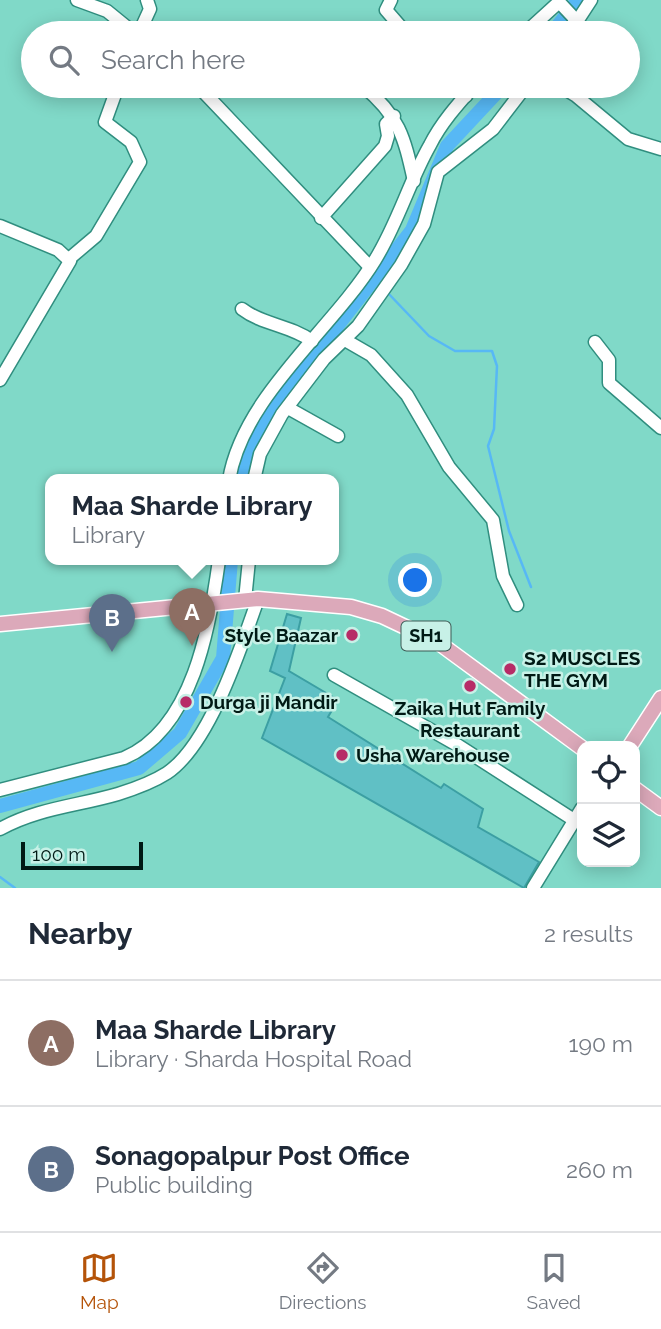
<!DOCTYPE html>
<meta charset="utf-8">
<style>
:root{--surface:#fff;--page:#f6f6f7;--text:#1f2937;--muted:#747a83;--line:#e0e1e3;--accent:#b45309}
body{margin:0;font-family:Raleway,sans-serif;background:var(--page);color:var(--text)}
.controls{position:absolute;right:21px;bottom:21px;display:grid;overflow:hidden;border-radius:14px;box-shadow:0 4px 18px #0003}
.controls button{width:63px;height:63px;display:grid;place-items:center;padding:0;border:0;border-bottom:2px solid var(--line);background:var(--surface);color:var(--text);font:35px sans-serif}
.scale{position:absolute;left:21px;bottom:18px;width:122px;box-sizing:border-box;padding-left:7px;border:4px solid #001a15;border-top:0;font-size:19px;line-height:24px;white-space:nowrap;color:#001a15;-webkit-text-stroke:5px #c7f1e7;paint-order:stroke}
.you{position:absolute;left:416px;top:581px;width:24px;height:24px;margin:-18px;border:5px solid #fff;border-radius:50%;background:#1a73e8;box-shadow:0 0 0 10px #1a73e833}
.badge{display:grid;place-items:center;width:46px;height:46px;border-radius:50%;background:var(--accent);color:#fff;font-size:23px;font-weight:700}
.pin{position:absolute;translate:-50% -58px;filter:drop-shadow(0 2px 4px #0008)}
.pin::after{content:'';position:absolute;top:37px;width:24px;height:21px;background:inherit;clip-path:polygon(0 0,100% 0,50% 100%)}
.popup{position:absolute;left:45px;top:474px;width:294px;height:91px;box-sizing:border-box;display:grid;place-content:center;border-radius:14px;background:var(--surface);filter:drop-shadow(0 2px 5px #0005);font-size:23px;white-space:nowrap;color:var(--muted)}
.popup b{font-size:26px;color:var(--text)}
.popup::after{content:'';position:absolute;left:50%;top:100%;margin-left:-14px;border:14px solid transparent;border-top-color:var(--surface)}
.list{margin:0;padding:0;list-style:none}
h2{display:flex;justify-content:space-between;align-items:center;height:91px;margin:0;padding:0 28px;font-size:30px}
h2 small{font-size:23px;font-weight:400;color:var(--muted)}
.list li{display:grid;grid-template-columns:46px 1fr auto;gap:21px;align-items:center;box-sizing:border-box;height:126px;padding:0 28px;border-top:2px solid var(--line)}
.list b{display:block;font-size:26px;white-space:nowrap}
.list p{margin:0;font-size:23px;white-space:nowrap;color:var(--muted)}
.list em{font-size:23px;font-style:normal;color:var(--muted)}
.icon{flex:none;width:38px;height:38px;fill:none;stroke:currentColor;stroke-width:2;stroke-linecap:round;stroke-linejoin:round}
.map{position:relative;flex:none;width:661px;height:888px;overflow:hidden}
.search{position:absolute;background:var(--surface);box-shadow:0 4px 18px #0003;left:21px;right:21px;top:21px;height:77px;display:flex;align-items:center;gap:18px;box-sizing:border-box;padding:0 24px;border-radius:38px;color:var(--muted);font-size:26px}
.sheet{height:343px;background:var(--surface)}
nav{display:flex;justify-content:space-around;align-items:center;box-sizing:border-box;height:98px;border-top:2px solid var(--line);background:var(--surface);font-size:19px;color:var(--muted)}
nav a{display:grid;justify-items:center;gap:4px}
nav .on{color:var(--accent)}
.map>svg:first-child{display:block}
</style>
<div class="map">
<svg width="661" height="888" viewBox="0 0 661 888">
<rect width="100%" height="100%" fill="#80d9c8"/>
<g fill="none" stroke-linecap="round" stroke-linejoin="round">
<g stroke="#57b8f5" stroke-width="2.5">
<polyline points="374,278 382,287"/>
<polyline points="387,292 429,336 455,351 492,351 497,366 494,429 488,446 509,531 531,587"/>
<polyline points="335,327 346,334"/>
<polyline points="0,877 15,888"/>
</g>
<g stroke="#57b8f5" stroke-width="14">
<polyline points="552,33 578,0"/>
<polyline points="239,480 247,455 272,410 412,230 447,146 503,86"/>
<polyline points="0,806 139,768 180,733 223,658 231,560"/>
</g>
</g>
<polygon fill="#60c0c5" stroke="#3c9fa3" stroke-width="2" points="287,614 301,618 289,671 338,700 328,717 441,788 444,784 483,809 478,827 539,862 524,888 262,738 285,678 270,671"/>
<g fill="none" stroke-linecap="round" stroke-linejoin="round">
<g stroke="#308e7f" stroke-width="15">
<g id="minor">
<polyline points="77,0 107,11 134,33"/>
<polyline points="391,0 386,10 406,33"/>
<polyline points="576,23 591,0"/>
<polyline points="139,33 150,9 147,0"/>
<polyline points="525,33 559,2 575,19 570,33"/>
<polyline points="198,86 370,267"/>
<path d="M363 86C399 116 404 136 414 181"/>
<polyline points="455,86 466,96"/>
<polyline points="560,86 575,95 628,139 661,149"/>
<polyline points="321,218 385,146 388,136 386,124 394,116"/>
<polyline points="0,226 58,250 70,261 0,380"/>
<polyline points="70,258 96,236 140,162 131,142 105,122 118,86"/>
<path d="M242 309C263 325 290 325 312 341"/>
<polyline points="345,340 371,355 407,395 449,467 493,520 503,576 517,605"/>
<polyline points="595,342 609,360 609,383 661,428"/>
<polyline points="288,408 338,436"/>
<path d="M229 480C243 396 332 330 375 260 398 223 409 182 430 145 441 123 458 104 474 86"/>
<polyline points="254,480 260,454 282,414 324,359 358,326 401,265 424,224 438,172 493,129 526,86"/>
<polyline points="245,600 249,560"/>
<polyline points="334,675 459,746 574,820"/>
<path d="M0 790 124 758C193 729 210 626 219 560"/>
<path d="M0 829C38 808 77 806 118 794 134 789 153 782 167 773 210 744 241 647 258 599"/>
<polyline points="533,888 582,808"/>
</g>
</g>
<g stroke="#fff" stroke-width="17">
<g id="major">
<polyline points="0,624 258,599 351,607 382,616 439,643 582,748"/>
<polyline points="630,746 661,698"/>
<polyline points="635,789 661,808"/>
</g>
</g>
<use href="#minor" stroke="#fff" stroke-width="12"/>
<use href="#major" stroke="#dca9ba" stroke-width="14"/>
</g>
<g fill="#b72c67" stroke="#c7f1e7" stroke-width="2.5">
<circle cx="352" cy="635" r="7"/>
<circle cx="510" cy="669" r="7"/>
<circle cx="470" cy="686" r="7"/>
<circle cx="186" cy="702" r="7"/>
<circle cx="342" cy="755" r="7"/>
</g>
<g text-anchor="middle" stroke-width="5" stroke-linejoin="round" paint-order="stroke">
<rect fill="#c7f1e7" stroke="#3c5a54" stroke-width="2" x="401.5" y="621.5" width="49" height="29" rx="5"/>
<g font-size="18" font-weight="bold" fill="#001a15">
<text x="426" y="642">SH1</text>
</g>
<g font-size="19" font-weight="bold" fill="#001a15" stroke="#c7f1e7" text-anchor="start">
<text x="338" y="642" text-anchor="end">Style Baazar</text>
<text x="524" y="665">S2 MUSCLES<tspan x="524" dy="22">THE GYM</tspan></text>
<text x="200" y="709">Durga ji Mandir</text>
<text x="470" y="715" text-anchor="middle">Zaika Hut Family<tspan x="470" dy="22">Restaurant</tspan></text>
<text x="356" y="762">Usha Warehouse</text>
</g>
</g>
</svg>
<div class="controls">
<button><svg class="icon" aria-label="locate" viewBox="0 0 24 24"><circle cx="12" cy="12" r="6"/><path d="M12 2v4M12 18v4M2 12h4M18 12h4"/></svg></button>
<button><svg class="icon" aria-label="layers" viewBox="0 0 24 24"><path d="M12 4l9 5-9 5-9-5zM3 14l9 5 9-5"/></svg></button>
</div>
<div class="scale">100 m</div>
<div class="you"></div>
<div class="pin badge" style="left:192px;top:646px;background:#8d6e63">A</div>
<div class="popup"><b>Maa Sharde Library</b>Library</div>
<div class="pin badge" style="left:112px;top:652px;background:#5c6f8a">B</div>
<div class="search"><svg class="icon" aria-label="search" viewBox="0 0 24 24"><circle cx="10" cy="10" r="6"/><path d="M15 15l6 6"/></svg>Search here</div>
</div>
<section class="sheet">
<h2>Nearby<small>2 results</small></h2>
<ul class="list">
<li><span class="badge" style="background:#8d6e63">A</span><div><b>Maa Sharde Library</b><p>Library · Sharda Hospital Road</p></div><em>190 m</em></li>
<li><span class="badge" style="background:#5c6f8a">B</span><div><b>Sonagopalpur Post Office</b><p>Public building</p></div><em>260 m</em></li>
</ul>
</section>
<nav>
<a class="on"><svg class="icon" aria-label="map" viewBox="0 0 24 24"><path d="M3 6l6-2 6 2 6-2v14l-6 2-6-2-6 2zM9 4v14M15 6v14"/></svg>Map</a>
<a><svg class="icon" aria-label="directions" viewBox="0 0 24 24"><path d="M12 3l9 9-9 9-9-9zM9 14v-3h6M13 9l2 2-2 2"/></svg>Directions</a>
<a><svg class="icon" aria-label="saved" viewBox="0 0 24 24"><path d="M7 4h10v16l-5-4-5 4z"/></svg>Saved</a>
</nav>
